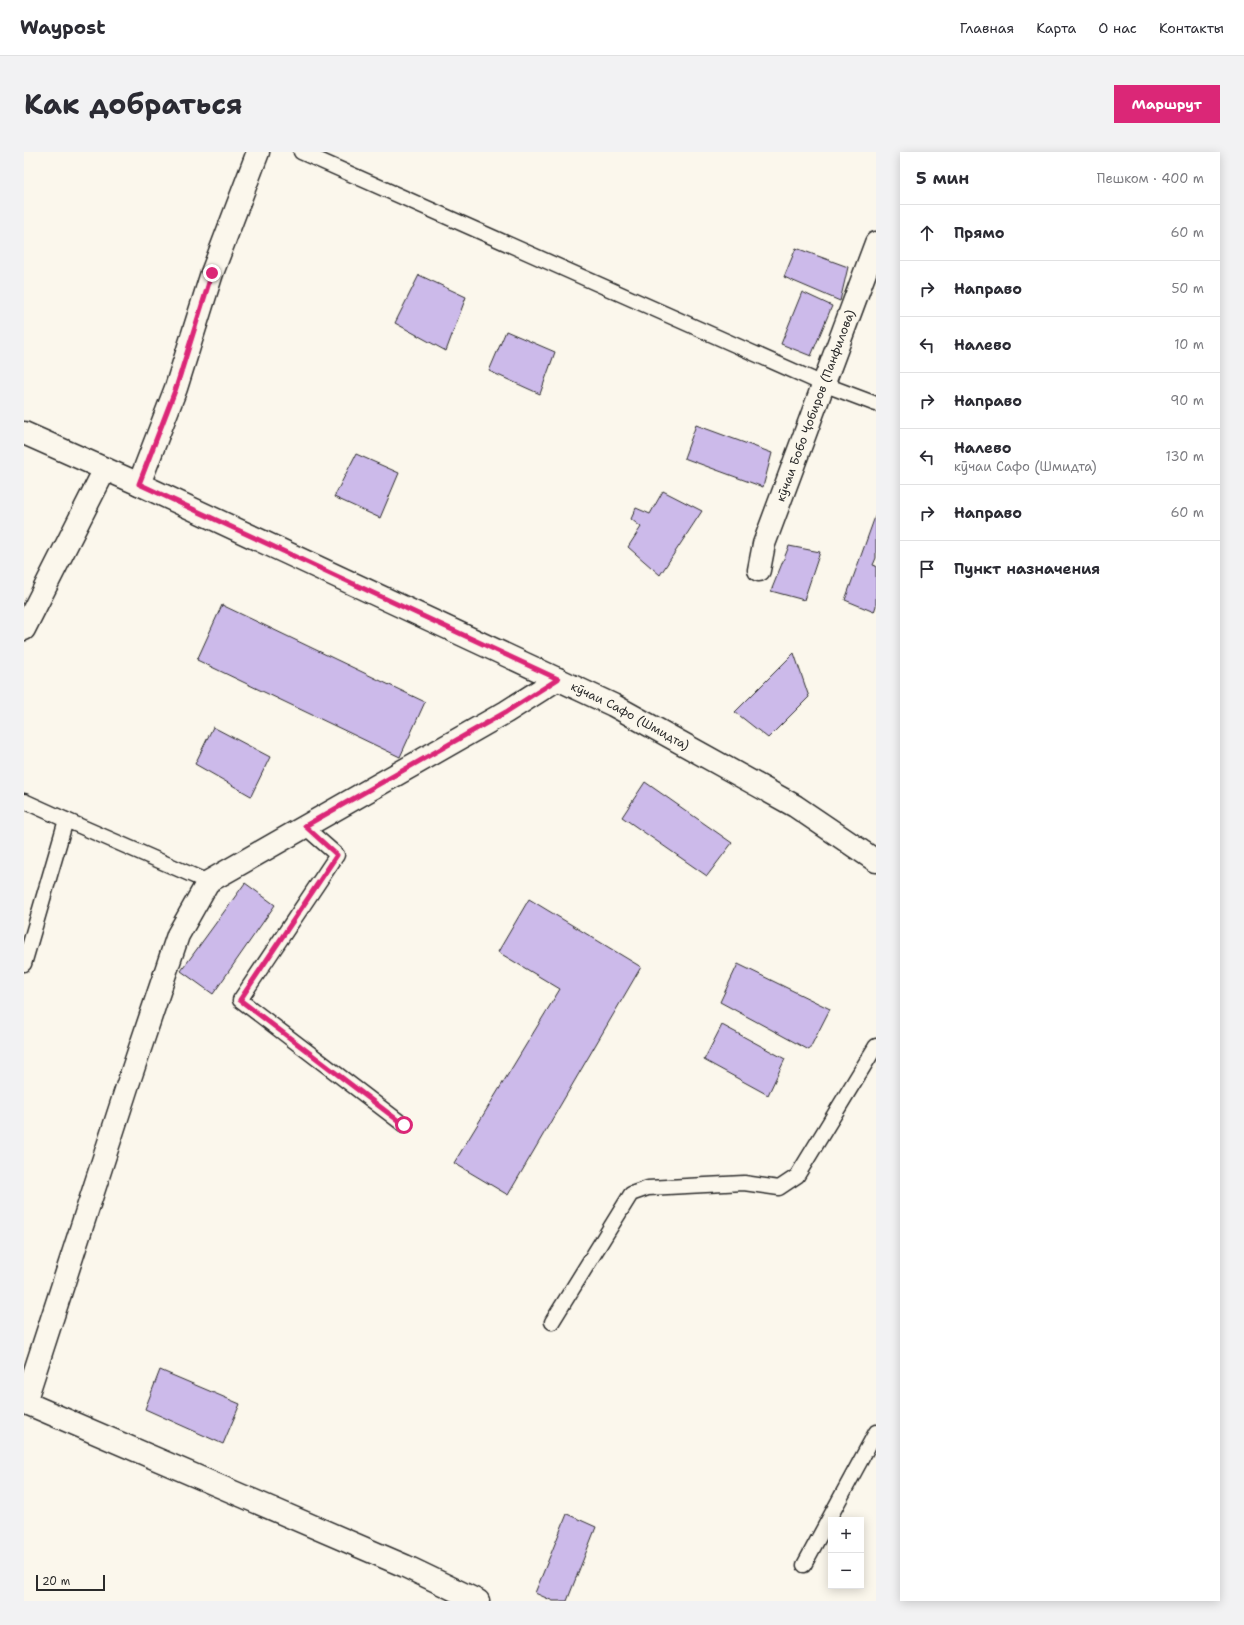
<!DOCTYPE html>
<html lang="ru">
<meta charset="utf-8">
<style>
:root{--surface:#fff;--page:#f2f2f3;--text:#2b2b33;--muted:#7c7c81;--line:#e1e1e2;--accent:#db2777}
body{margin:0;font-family:"Shantell Sans",sans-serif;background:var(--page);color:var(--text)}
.controls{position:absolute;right:12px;bottom:12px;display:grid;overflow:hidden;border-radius:0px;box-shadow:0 2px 10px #0003}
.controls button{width:36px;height:36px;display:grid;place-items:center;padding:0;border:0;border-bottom:1px solid var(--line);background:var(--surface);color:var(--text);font:20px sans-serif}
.scale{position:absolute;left:12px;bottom:10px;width:69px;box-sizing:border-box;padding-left:4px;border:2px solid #2b2b2b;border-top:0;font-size:11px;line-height:14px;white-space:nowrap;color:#2b2b2b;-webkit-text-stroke:3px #fbf7ec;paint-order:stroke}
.stop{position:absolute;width:12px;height:12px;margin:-9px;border:3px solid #db2777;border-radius:50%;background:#fff}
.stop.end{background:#db2777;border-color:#fff;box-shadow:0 1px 4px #0008}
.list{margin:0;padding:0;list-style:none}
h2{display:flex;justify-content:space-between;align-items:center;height:52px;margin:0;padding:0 16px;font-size:17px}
h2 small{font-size:13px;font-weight:400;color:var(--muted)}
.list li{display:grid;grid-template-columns:26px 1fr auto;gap:12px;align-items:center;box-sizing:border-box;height:56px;padding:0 16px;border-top:1px solid var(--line)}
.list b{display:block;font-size:15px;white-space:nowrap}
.list p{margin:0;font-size:13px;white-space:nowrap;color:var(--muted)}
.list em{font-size:13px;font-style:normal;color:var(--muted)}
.icon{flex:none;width:22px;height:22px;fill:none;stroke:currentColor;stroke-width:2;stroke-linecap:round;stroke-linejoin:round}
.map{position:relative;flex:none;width:852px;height:1449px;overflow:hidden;border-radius:0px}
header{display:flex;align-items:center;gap:24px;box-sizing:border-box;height:56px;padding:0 20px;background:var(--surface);border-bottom:1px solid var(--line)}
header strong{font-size:19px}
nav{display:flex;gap:22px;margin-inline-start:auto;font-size:14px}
.intro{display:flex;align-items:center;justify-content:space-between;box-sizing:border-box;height:96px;padding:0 24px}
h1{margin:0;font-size:28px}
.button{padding:10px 18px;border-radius:0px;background:var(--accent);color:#fff;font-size:14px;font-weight:700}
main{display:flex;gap:24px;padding:0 24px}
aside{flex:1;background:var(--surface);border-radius:0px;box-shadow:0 2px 10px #0003}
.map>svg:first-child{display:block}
</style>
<header>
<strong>Waypost</strong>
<nav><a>Главная</a><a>Карта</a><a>О нас</a><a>Контакты</a></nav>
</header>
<div class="intro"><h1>Как добраться</h1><a class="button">Маршрут</a></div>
<main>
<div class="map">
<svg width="852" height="1449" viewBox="0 0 852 1449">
<rect width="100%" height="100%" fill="#fbf7ec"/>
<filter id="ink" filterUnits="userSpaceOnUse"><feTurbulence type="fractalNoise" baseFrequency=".025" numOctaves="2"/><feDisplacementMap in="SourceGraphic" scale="8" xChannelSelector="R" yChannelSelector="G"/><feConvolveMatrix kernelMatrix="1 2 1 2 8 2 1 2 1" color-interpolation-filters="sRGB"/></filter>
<g filter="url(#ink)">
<g fill="#ccbaea" stroke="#2b2b2b">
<polygon points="772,96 824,115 816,149 760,125"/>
<polygon points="395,123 442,145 422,199 371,171"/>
<polygon points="778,140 808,154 787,204 757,192"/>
<polygon points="482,179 531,200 516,242 465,219"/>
<polygon points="672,273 748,301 739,335 660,306"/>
<polygon points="332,302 375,321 356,366 310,345"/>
<polygon points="639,339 678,359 636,423 604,395 617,375 607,367 612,356 626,362"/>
<polygon points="852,362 852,406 849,413 852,414 852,454 850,460 821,448"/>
<polygon points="765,394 796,400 780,448 747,439"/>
<polygon points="198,453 401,550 376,605 173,508"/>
<polygon points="770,501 785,545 744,586 711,560"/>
<polygon points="189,575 246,605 227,644 171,612"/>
<polygon points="621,630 708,691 683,724 598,665"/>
<polygon points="221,731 251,753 189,842 157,819"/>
<polygon points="505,747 617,815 484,1043 430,1011 536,837 474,800"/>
<polygon points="714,812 806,857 785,898 696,850"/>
<polygon points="698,873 761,907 744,943 680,908"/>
<polygon points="136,1218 216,1252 199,1292 121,1257"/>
<polygon points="543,1362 572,1375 543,1449 529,1449 511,1441"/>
</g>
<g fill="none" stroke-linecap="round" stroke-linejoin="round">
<g stroke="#2b2b2b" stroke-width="17">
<g id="lane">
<polyline points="277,0 799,232 852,252"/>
<polyline points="0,649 42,668"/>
<polyline points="281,675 313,703 216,848 380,973"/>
<polyline points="0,812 42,668 184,730"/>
<polyline points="528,1170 607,1042 624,1036 720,1031 755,1036 773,1024 852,894"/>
<polyline points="780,1413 852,1280"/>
</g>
</g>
<g stroke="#2b2b2b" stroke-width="25">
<g id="street">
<polyline points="115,332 152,236 188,121 234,0"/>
<path id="s1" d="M735 418 740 392 852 91"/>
<polyline points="0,477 81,317"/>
<polyline points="0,1250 381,1414 454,1449"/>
<polyline points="1,1250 103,935 154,783 184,730 482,560 534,527"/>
</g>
</g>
<g stroke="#2b2b2b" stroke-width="25">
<g id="secondary">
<path id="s2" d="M0 281 115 332 589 553 771 654 852 709"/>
</g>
</g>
<use href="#lane" stroke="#fbf7ec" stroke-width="14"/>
<use href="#street" stroke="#fbf7ec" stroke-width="22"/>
<use href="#secondary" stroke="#fbf7ec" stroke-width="22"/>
</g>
</g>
<g fill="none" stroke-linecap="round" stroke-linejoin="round" filter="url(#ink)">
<polyline stroke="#db2777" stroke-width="5" points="188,121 152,236 115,332 534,527 482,560 281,674 313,703 216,848 380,973"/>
</g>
<g text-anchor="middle" stroke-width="3" stroke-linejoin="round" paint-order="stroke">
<g font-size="12" fill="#2b2b2b" stroke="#fbf7ec">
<text dy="4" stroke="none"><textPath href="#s1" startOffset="174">кӯчаи Бобо Ҷобиров (Панфилова)</textPath></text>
<text dy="4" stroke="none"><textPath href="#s2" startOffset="669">кӯчаи Сафо (Шмидта)</textPath></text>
</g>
</g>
</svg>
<div class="controls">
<button>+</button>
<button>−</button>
</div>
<div class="scale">20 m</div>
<div class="stop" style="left:380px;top:973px"></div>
<div class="stop end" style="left:188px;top:121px"></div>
</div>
<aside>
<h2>5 мин<small>Пешком · 400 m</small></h2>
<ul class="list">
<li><svg class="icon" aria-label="ahead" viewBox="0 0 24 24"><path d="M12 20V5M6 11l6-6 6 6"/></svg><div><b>Прямо</b></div><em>60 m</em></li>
<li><svg class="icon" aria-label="right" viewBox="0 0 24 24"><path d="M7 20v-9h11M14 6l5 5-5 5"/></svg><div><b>Направо</b></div><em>50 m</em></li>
<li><svg class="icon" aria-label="left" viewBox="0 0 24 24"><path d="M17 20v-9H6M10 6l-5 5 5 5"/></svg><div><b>Налево</b></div><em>10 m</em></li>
<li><svg class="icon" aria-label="right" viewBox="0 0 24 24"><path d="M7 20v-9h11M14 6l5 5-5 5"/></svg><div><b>Направо</b></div><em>90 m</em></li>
<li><svg class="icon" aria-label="left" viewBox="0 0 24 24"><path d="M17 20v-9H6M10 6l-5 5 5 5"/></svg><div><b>Налево</b><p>кӯчаи Сафо (Шмидта)</p></div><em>130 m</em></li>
<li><svg class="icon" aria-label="right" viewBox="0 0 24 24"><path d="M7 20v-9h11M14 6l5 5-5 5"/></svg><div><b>Направо</b></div><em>60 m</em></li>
<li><svg class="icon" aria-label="arrive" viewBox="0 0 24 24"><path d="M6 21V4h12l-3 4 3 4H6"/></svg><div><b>Пункт назначения</b></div></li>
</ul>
</aside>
</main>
